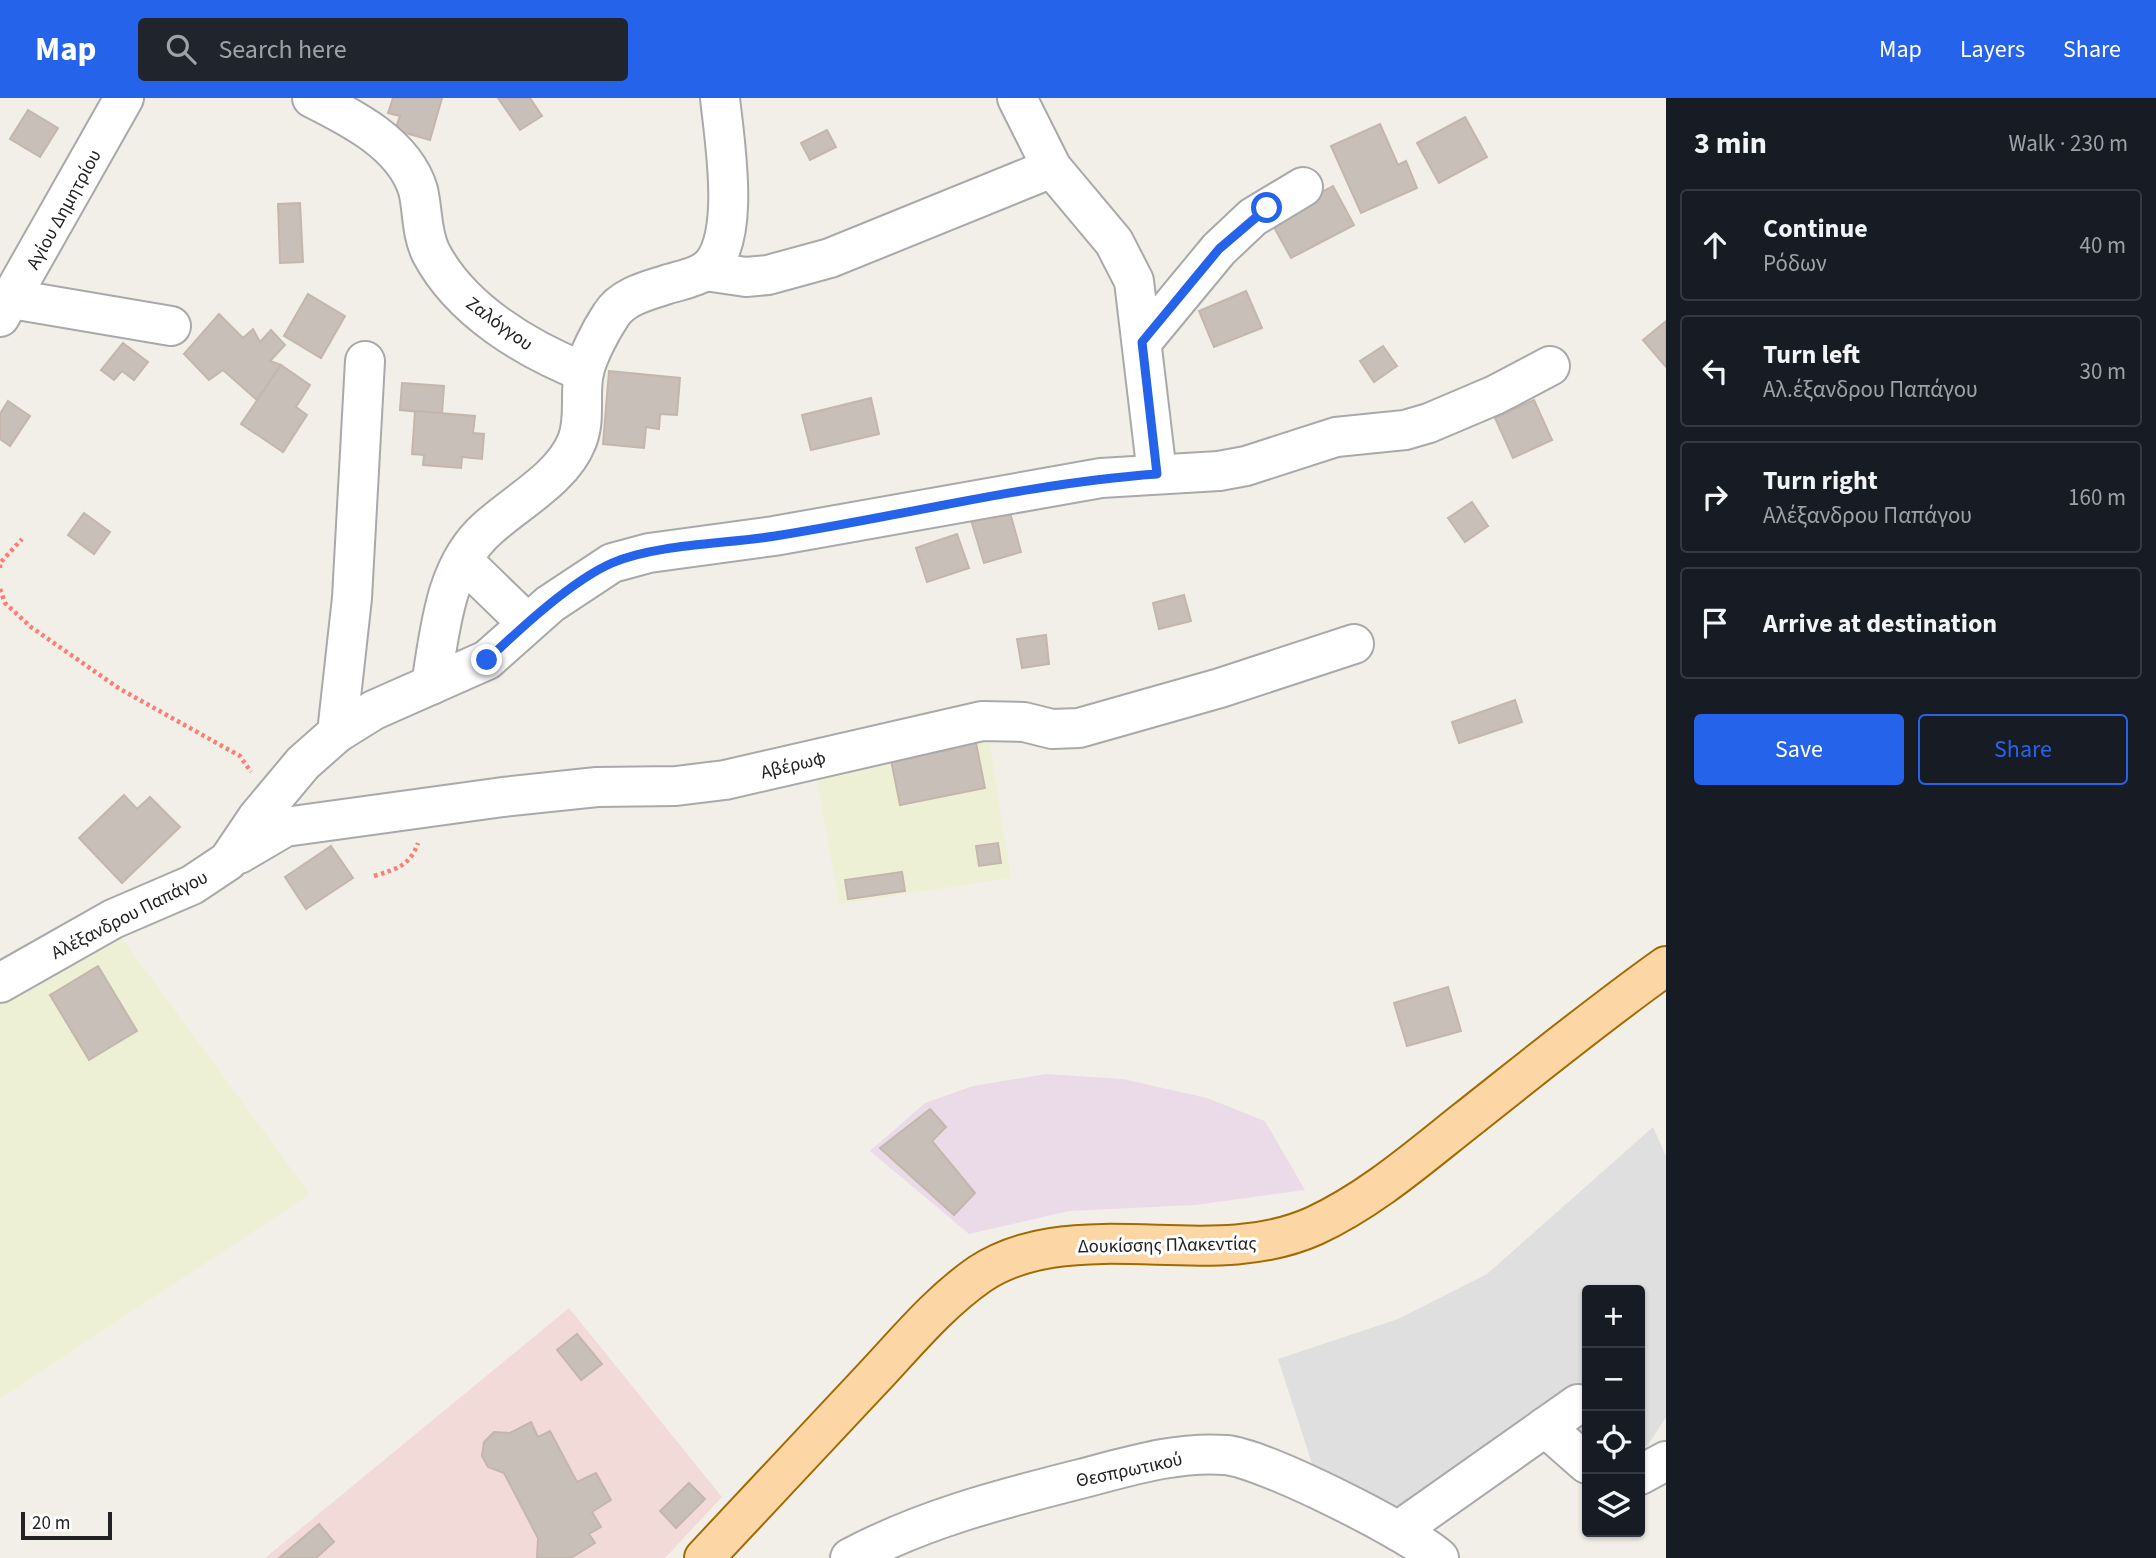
<!DOCTYPE html>
<meta charset="utf-8">
<style>
:root{--surface:#171b24;--page:#20242c;--text:#f1f3f6;--muted:#9ea1a6;--line:#363941;--accent:#2563eb}
body{margin:0;font-family:"Source Sans 3",sans-serif;background:var(--page);color:var(--text)}
.controls{position:absolute;right:21px;bottom:21px;display:grid;overflow:hidden;border-radius:7px;box-shadow:0 2px 5px #0004}
.controls button{width:63px;height:63px;display:grid;place-items:center;padding:0;border:0;border-bottom:2px solid var(--line);background:var(--surface);color:var(--text);font:35px sans-serif}
.scale{position:absolute;left:21px;bottom:18px;width:91px;box-sizing:border-box;padding-left:7px;border:4px solid #222;border-top:0;font-size:19px;line-height:24px;white-space:nowrap;color:#222;-webkit-text-stroke:5px #fff;paint-order:stroke}
.stop{position:absolute;width:21px;height:21px;margin:-16px;border:5px solid #2563eb;border-radius:50%;background:#fff}
.stop.end{background:#2563eb;border-color:#fff;box-shadow:0 2px 7px #0008}
.list{margin:0;padding:0;list-style:none}
h2{display:flex;justify-content:space-between;align-items:center;height:91px;margin:0;padding:0 28px;font-size:30px}
h2 small{font-size:23px;font-weight:400;color:var(--muted)}
.list li{display:grid;grid-template-columns:46px 1fr auto;gap:21px;align-items:center;box-sizing:border-box;height:112px;margin:0 14px 14px;padding:0 14px;border:2px solid var(--line);border-radius:7px}
.list b{display:block;font-size:26px;white-space:nowrap}
.list p{margin:0;font-size:23px;white-space:nowrap;color:var(--muted)}
.list em{font-size:23px;font-style:normal;color:var(--muted)}
.actions{display:flex;gap:14px;padding:21px 28px}
.actions a{flex:1;padding:16px 0;border:2px solid var(--accent);border-radius:7px;text-align:center;font-size:24px;color:var(--accent)}
.actions .main{background:var(--accent);color:#fff}
.icon{flex:none;width:38px;height:38px;fill:none;stroke:currentColor;stroke-width:2;stroke-linecap:round;stroke-linejoin:round}
.map{position:relative;flex:none;width:1666px;height:1460px;overflow:hidden}
header{display:flex;align-items:center;gap:42px;box-sizing:border-box;height:98px;padding:0 35px;background:var(--accent);color:#fff}
header strong{font-size:33px}
nav{display:flex;gap:38px;margin-inline-start:auto;font-size:24px}
.search{width:490px;height:63px;background:var(--page);display:flex;align-items:center;gap:18px;box-sizing:border-box;padding:0 24px;border-radius:7px;color:var(--muted);font-size:26px}
main{display:flex}
aside{flex:1;background:var(--surface)}
.map>svg:first-child{display:block}
</style>
<header>
<strong>Map</strong>
<div class="search"><svg class="icon" aria-label="search" viewBox="0 0 24 24"><circle cx="10" cy="10" r="6"/><path d="M15 15l6 6"/></svg>Search here</div>
<nav><a>Map</a><a>Layers</a><a>Share</a></nav>
</header>
<main>
<div class="map">
<svg width="1666" height="1460" viewBox="0 0 1666 1460">
<rect width="100%" height="100%" fill="#f2efe9"/>
<polygon fill="#e0dfdf" points="1653,1029 1666,1058 1666,1319 1648,1347 1640,1352 1640,1192 1587,1192 1587,1340 1556,1311 1394,1414 1317,1381 1278,1261 1398,1221 1487,1176"/>
<polygon fill="#f2dad9" points="569,1210 722,1399 665,1460 265,1460"/>
<polygon fill="#ebdbe8" points="1046,976 1123,981 1207,1000 1265,1023 1305,1092 1195,1107 1069,1113 969,1136 870,1053 925,1005 973,988"/>
<g fill="#eef0d5">
<polygon points="987,629 1011,780 839,806 814,664"/>
<polygon points="121,839 310,1096 0,1301 0,906"/>
</g>
<g fill="#c7bfb8" stroke="#c4b6ab" stroke-width="2">
<polygon points="393,0 442,0 430,42 395,32 400,18 388,15"/>
<polygon points="498,0 530,0 542,18 520,32"/>
<polygon points="28,12 58,30 40,59 10,41"/>
<polygon points="1465,19 1487,59 1439,85 1417,45"/>
<polygon points="1380,26 1398,67 1406,63 1417,90 1361,115 1331,48"/>
<polygon points="827,32 836,49 810,62 801,45"/>
<polygon points="1333,88 1354,127 1291,160 1270,122"/>
<polygon points="300,105 303,164 280,165 278,106"/>
<polygon points="1246,193 1262,230 1214,249 1199,213"/>
<polygon points="308,196 345,218 321,260 284,238"/>
<polygon points="219,216 243,240 253,231 260,244 271,232 285,247 270,263 281,267 257,302 223,272 209,282 184,256"/>
<polygon points="1666,223 1666,269 1643,242"/>
<polygon points="123,245 148,264 134,282 122,273 114,282 101,272"/>
<polygon points="1383,248 1397,268 1374,284 1360,263"/>
<polygon points="281,267 310,287 296,309 307,317 283,354 241,326"/>
<polygon points="609,273 680,280 677,317 660,316 659,331 646,329 644,350 603,346"/>
<polygon points="402,285 444,288 442,316 400,312"/>
<polygon points="871,300 879,336 811,352 802,317"/>
<polygon points="1534,302 1552,342 1513,360 1495,320"/>
<polygon points="8,303 30,318 10,348 0,341 0,316"/>
<polygon points="415,313 475,318 473,335 484,336 482,361 462,359 461,370 423,367 424,357 412,356"/>
<polygon points="1472,404 1488,428 1465,444 1448,420"/>
<polygon points="1009,411 1021,454 984,465 971,422"/>
<polygon points="84,415 110,434 94,456 68,437"/>
<polygon points="957,436 969,470 927,484 916,450"/>
<polygon points="1184,497 1191,523 1159,531 1153,505"/>
<polygon points="1046,537 1049,566 1022,570 1017,541"/>
<polygon points="1515,602 1522,624 1459,645 1452,624"/>
<polygon points="973,630 985,690 900,707 888,647"/>
<polygon points="124,697 137,711 150,699 180,729 122,785 79,740"/>
<polygon points="998,745 1001,765 979,768 976,748"/>
<polygon points="331,748 353,780 306,811 285,779"/>
<polygon points="902,774 905,793 848,801 845,782"/>
<polygon points="98,868 137,933 89,962 50,897"/>
<polygon points="1448,889 1461,933 1407,948 1394,905"/>
<polygon points="930,1011 946,1029 932,1043 975,1095 954,1117 880,1050"/>
<polygon points="577,1236 602,1266 581,1282 557,1252"/>
<polygon points="531,1324 538,1339 550,1333 577,1384 596,1375 611,1402 592,1414 601,1429 589,1436 595,1445 571,1460 537,1460 538,1440 504,1375 488,1369 482,1358 484,1344 494,1334 510,1335"/>
<polygon points="689,1385 705,1401 676,1430 660,1413"/>
<polygon points="319,1426 334,1444 316,1460 279,1460"/>
</g>
<g fill="none" stroke-linecap="round" stroke-linejoin="round">
<g stroke="#a9a9a9" stroke-width="42">
<g id="minor">
<path d="M312 0C352 20 404 46 418 92 423 112 421 135 431 155 461 212 526 251 584 274"/>
<polyline points="1017,0 1052,70 1114,144 1134,183 1157,376"/>
<polyline points="705,173 746,179 768,177 830,160 1052,70"/>
<polyline points="12,201 171,228"/>
<polyline points="0,219 124,0"/>
<polyline points="1142,244 1219,151 1253,119 1303,89"/>
<polyline points="463,463 527,525"/>
<path d="M431 587C440 534 444 469 487 431 516 404 562 381 577 343 586 321 579 297 584 274 588 257 601 232 611 217 622 199 646 193 665 187 677 183 695 180 705 173 743 148 724 40 720 0"/>
<polyline points="337,635 352,500 365,263"/>
<polyline points="239,756 285,729 503,699 597,689 676,688 725,682 982,623 1024,624 1052,631 1079,630 1220,590 1354,546"/>
<polyline points="0,885 113,821 192,787 228,763 257,720 303,665 337,635 374,612 487,562 550,506 612,465 649,455 774,438 1101,380 1219,373 1246,368 1336,339 1405,332 1429,325 1495,297 1550,268"/>
<polyline points="1545,1329 1587,1366"/>
<polyline points="1640,1377 1666,1363"/>
<polyline points="1398,1433 1578,1306"/>
<path d="M850 1460C923 1421 1001 1401 1080 1381 1127 1369 1176 1353 1226 1357 1265 1361 1408 1433 1439 1460"/>
</g>
</g>
<g stroke="#a06b00" stroke-width="42">
<path id="major" d="M704 1460C759 1401 815 1342 870 1283 905 1246 938 1205 980 1176 1001 1162 1026 1154 1051 1150 1139 1136 1231 1165 1314 1128 1370 1102 1417 1061 1465 1023 1531 971 1597 917 1666 868"/>
</g>
<g stroke="#fa8072" stroke-width="4.5" stroke-dasharray="3.5 3.5" stroke-linecap="butt">
<polyline points="0,470 0,465 22,441"/>
<polyline points="0,491 5,505 31,529 120,591 240,658 251,674"/>
<path d="M374 778C396 771 410 768 418 745"/>
</g>
<use href="#minor" stroke="#fff" stroke-width="38"/>
<use href="#major" stroke="#fcd6a4" stroke-width="38"/>
</g>
<g fill="none" stroke-linecap="round" stroke-linejoin="round">
<path stroke="#2563eb" stroke-width="9" d="M487 562C520 531 571 483 612 465 656 446 726 446 775 438 902 418 1029 385 1157 376L1142 244 1219 151 1267 110"/>
</g>
<g text-anchor="middle" stroke-width="6" stroke-linejoin="round" paint-order="stroke">
<g font-size="19" fill="#222" stroke="#fff">
<text transform="translate(63 111) rotate(-61)" y="7">Αγίου Δημητρίου</text>
<text transform="translate(500 225) rotate(36)" y="7">Ζαλόγγου</text>
<text transform="translate(793 666) rotate(-14)" y="7">Αβέρωφ</text>
<text transform="translate(129 816) rotate(-27)" y="7">Αλέξανδρου Παπάγου</text>
<text transform="translate(1167 1146) rotate(-1)" y="7">Δουκίσσης Πλακεντίας</text>
<text transform="translate(1129 1371) rotate(-12)" y="7">Θεσπρωτικού</text>
</g>
</g>
</svg>
<div class="controls">
<button>+</button>
<button>−</button>
<button><svg class="icon" aria-label="locate" viewBox="0 0 24 24"><circle cx="12" cy="12" r="6"/><path d="M12 2v4M12 18v4M2 12h4M18 12h4"/></svg></button>
<button><svg class="icon" aria-label="layers" viewBox="0 0 24 24"><path d="M12 4l9 5-9 5-9-5zM3 14l9 5 9-5"/></svg></button>
</div>
<div class="scale">20 m</div>
<div class="stop" style="left:1267px;top:110px"></div>
<div class="stop end" style="left:487px;top:562px"></div>
</div>
<aside>
<h2>3 min<small>Walk · 230 m</small></h2>
<ul class="list">
<li><svg class="icon" aria-label="ahead" viewBox="0 0 24 24"><path d="M12 20V5M6 11l6-6 6 6"/></svg><div><b>Continue</b><p>Ρόδων</p></div><em>40 m</em></li>
<li><svg class="icon" aria-label="left" viewBox="0 0 24 24"><path d="M17 20v-9H6M10 6l-5 5 5 5"/></svg><div><b>Turn left</b><p>Αλ.έξανδρου Παπάγου</p></div><em>30 m</em></li>
<li><svg class="icon" aria-label="right" viewBox="0 0 24 24"><path d="M7 20v-9h11M14 6l5 5-5 5"/></svg><div><b>Turn right</b><p>Αλέξανδρου Παπάγου</p></div><em>160 m</em></li>
<li><svg class="icon" aria-label="arrive" viewBox="0 0 24 24"><path d="M6 21V4h12l-3 4 3 4H6"/></svg><div><b>Arrive at destination</b></div></li>
</ul>
<div class="actions"><a class="main">Save</a><a>Share</a></div>
</aside>
</main>
